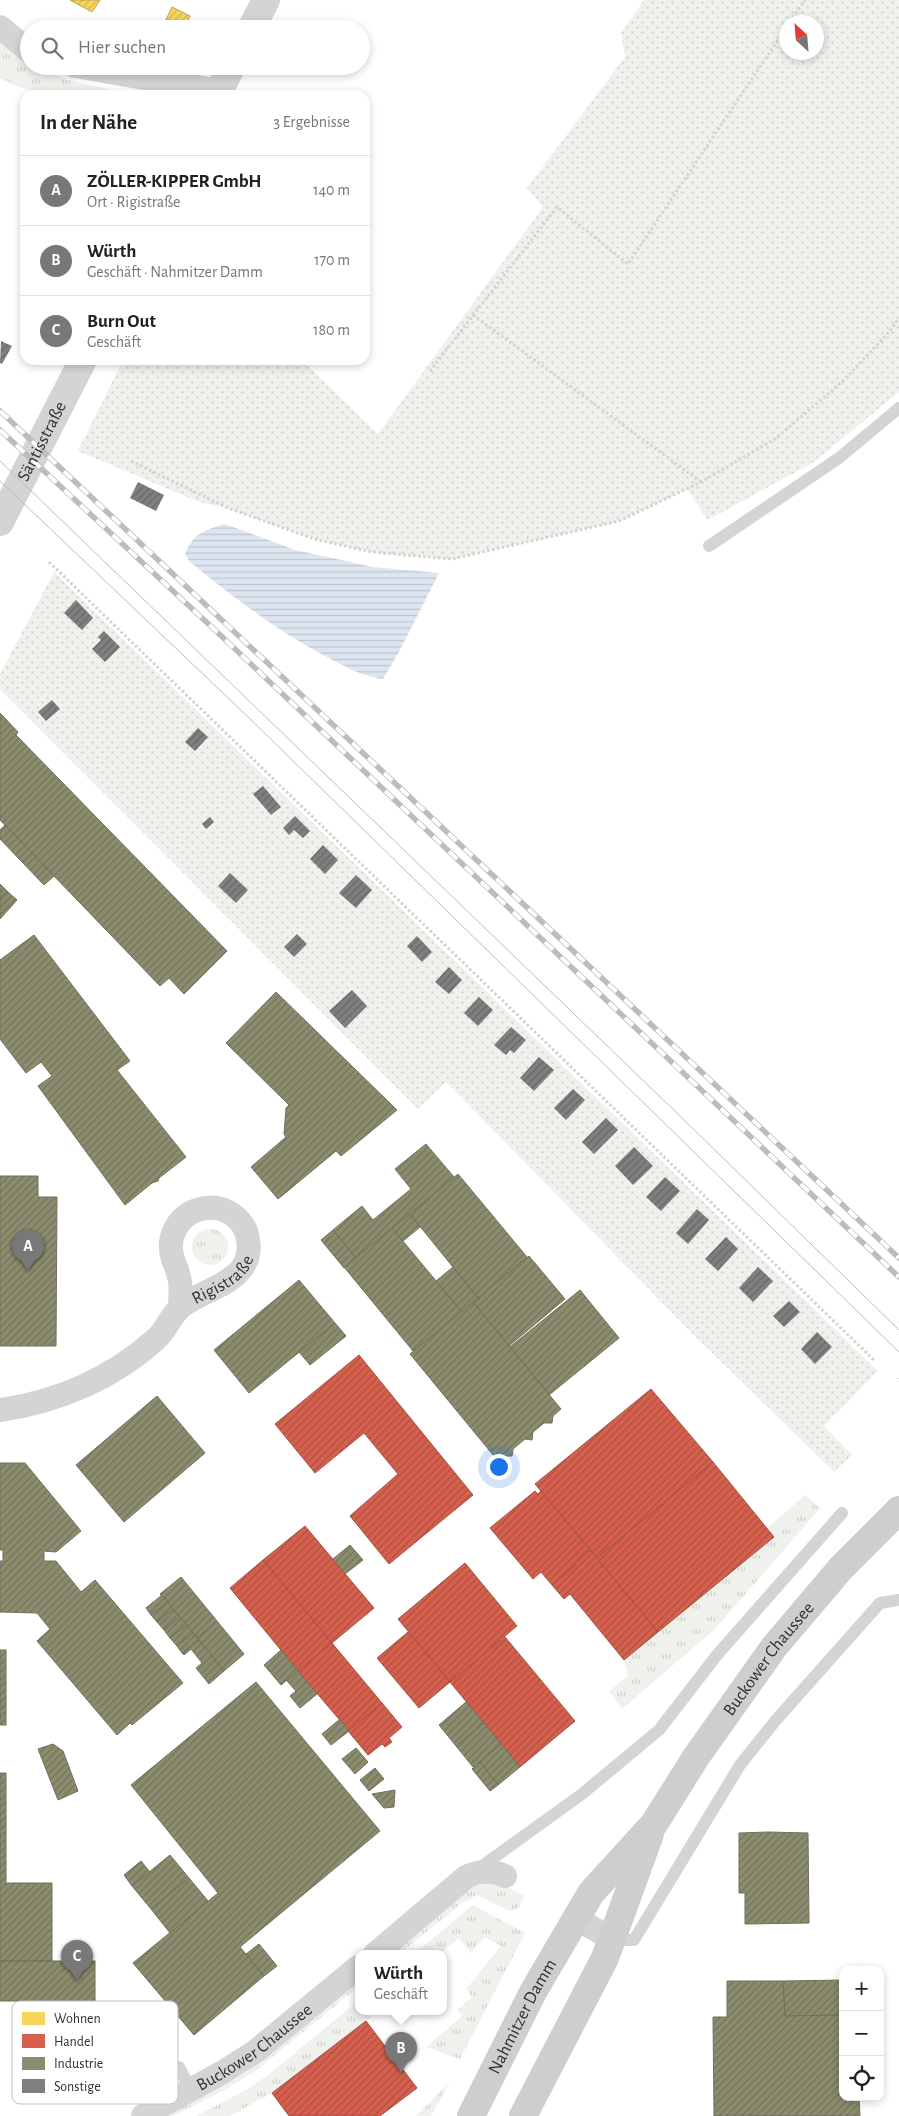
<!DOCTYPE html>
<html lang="de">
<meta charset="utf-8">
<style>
:root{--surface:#fff;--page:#f2f2f2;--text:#222;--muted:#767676;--line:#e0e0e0;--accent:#787878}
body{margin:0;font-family:"Alegreya Sans",sans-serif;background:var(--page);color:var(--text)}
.controls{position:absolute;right:15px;bottom:15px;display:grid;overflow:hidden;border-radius:10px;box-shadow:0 2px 8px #0003}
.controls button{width:45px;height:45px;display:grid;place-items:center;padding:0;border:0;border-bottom:1px solid var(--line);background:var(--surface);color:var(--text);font:25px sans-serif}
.compass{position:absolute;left:779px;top:15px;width:45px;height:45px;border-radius:50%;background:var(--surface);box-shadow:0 2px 8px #0003;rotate:334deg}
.you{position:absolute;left:498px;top:1466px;width:18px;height:18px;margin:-12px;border:4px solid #fff;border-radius:50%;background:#1a73e8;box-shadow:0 0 0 8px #1a73e833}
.badge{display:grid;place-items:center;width:32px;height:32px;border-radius:50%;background:var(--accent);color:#fff;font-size:16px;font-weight:700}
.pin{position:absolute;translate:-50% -41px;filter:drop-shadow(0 1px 2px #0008)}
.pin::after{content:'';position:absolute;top:26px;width:18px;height:15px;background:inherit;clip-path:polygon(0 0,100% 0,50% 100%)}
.popup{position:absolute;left:355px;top:1950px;width:92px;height:65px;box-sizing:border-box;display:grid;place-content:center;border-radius:10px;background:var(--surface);filter:drop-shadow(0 1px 4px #0005);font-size:16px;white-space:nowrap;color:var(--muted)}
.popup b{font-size:19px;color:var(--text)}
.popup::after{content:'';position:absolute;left:50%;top:100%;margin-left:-10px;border:10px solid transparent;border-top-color:var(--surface)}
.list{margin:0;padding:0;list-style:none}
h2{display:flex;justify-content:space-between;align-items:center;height:65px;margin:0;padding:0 20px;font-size:21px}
h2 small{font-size:16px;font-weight:400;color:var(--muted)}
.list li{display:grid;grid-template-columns:32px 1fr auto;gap:15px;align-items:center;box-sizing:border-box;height:70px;padding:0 20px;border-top:1px solid var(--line)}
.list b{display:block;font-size:19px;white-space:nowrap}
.list p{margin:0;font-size:16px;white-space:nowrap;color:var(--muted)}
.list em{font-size:16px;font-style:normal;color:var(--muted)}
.icon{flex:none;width:28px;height:28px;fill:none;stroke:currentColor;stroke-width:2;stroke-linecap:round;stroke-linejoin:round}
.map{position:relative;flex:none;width:899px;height:2116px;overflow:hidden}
.search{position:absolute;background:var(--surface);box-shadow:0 2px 8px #0003;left:20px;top:20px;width:350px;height:55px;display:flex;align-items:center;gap:12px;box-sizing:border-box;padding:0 18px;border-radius:28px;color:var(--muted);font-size:19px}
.panel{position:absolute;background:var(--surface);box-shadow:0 2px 8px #0003;left:20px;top:90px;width:350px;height:275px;border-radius:15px}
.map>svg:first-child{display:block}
</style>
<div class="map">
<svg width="899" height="2116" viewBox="0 0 899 2116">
<defs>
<pattern id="grass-tufts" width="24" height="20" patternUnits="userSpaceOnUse" patternTransform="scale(1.25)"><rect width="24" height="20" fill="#eff2ec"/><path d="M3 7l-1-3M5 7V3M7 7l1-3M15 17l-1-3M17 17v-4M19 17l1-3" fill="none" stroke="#cdd0cb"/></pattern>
<pattern id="garden-dots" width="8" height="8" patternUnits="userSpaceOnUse" patternTransform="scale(1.25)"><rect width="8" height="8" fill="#eff2ec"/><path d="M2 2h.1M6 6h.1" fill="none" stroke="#cdd0cb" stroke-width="1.8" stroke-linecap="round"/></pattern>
<pattern id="water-rules" width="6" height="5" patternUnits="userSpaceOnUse" patternTransform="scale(1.25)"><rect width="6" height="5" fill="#dde6f0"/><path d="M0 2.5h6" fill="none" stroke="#bec6ce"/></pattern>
<pattern id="homes-hatch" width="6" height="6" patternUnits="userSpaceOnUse" patternTransform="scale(1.25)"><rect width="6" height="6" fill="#f6d55c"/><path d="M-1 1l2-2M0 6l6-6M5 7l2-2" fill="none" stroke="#d3b750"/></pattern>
<pattern id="shops-hatch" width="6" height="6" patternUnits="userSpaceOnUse" patternTransform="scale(1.25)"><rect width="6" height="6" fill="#d6604d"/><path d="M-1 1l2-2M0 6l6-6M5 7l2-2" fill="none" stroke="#ae5040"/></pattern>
<pattern id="industry-hatch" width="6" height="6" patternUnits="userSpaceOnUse" patternTransform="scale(1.25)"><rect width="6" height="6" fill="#8c8c6e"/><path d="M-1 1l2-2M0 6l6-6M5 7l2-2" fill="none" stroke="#73735b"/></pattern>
<pattern id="building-hatch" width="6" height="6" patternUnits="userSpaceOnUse" patternTransform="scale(1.25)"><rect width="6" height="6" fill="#7f7f7f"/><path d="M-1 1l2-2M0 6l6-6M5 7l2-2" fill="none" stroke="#686868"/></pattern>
</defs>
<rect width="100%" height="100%" fill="#fff"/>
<g fill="url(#grass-tufts)">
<polygon points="0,38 29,62 29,66 37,66 67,80 122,92 120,95 49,95 16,86 0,78"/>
<circle cx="210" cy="1247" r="18"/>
<polygon points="805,1495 820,1508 809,1521 714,1630 622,1709 609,1691 628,1676 624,1660 774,1537 767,1528"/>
<polygon points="489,1882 505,1886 524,1896 518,1909 509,1911 477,1895 462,1903 399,1954 391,1954 473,1886"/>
<polygon points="473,1905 525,1933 460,2059 426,2047 462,2016 457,2010 472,1997 466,1989 501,1946 485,1937 471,1953 459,1938 439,1954 414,1954"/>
<polygon points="358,1982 358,1987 254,2072 226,2089 173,2116 162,2116 245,2073"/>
<polygon points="358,2001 358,2012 368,2012 371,2017 272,2093 230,2116 196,2116 250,2088 268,2075"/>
<polygon points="450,2082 431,2116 416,2116"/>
</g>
<g fill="url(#garden-dots)" fill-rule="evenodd">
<path d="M644 0H899V392L814 462 708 520 687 489 619 521 452 559 372 552 314 539 228 508 199 502 78 451 123 360H302L378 434 543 207 527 188 625 57 621 33ZM786 22H816V52H786Z"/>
<polygon points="54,572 878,1371 824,1426 852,1455 834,1472 691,1332 446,1082 418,1109 0,689 0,674"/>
</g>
<path fill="url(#water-rules)" d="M225 524 295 550 373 567 439 573 400 650 383 679C358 675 345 666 323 655 275 629 233 597 190 562L185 554C193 533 205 530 225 524Z"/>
<g fill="url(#homes-hatch)" stroke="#bba44f">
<polygon points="70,0 100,0 92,12"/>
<polygon points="172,7 190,16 184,29 169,29 163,26"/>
</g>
<g fill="url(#shops-hatch)" stroke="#a45244">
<polygon points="359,1355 473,1495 389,1564 350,1516 398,1474 364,1433 315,1473 275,1424"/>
<polygon points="651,1389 713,1462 597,1558 535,1484"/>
<polygon points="713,1462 774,1537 658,1632 597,1558"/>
<polygon points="535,1491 538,1494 541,1491 590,1550 574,1564 575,1566 552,1585 541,1572 533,1579 490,1528"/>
<polygon points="305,1526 374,1608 332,1643 263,1560"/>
<polygon points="590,1550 658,1632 624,1660 570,1594 564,1599 552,1585 575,1566 574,1564"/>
<polygon points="263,1560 332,1643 298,1671 230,1588"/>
<polygon points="465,1563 517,1626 450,1682 398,1619"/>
<polygon points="408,1632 450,1682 419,1708 377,1658"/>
<polygon points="505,1637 575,1721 520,1767 450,1682"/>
<polygon points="332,1643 382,1703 349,1731 298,1671"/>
<polygon points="382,1703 402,1727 389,1738 392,1742 385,1747 382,1744 368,1755 348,1731"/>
<polygon points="366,2021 417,2088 380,2116 289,2116 272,2093"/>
</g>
<g fill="url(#industry-hatch)" stroke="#70705b">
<polygon points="0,713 18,732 16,735 227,951 184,994 169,978 160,986 0,820"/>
<polygon points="5,825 54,876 44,885 0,839 0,830"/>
<polygon points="0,884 7,891 0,898"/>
<polygon points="7,891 17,900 0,919 0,898"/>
<polygon points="34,935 130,1061 117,1070 186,1157 159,1178 158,1181 152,1183 125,1205 38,1086 52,1076 41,1062 26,1073 0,1039 0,960"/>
<polygon points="276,992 397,1110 341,1156 336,1151 278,1199 251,1167 286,1137 284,1134 286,1108 289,1105 226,1043"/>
<polygon points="426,1144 454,1177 356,1258 333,1230 362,1206 373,1220 411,1189 395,1169"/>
<polygon points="458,1174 527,1257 478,1298 410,1214"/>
<polygon points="0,1176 38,1176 38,1197 57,1197 56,1346 0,1346"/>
<polygon points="410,1214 420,1227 403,1241 392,1228"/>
<polygon points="392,1228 462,1312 413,1351 344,1267"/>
<polygon points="333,1230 356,1258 344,1268 321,1240"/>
<polygon points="529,1256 565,1299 509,1346 473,1302"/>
<polygon points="453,1267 478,1298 462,1312 436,1281"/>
<polygon points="299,1280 335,1323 249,1393 214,1350"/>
<polygon points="580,1290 619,1338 549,1395 510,1347"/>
<polygon points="473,1302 561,1409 553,1416 552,1423 544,1423 533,1432 532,1440 525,1439 513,1449 512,1456 505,1456 498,1461 410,1354"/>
<polygon points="335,1323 346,1336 310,1365 299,1352"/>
<polygon points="157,1396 205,1453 124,1522 76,1465"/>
<polygon points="0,1463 25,1463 81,1531 56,1552 44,1551 44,1561 56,1561 81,1592 95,1580 183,1683 132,1725 130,1723 117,1735 37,1641 50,1629 37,1613 0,1612 0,1561 3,1561 3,1550 0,1550"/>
<polygon points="350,1545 363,1560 345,1574 333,1559"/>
<polygon points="181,1577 217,1621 197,1638 160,1594"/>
<polygon points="162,1595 168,1602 151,1615 146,1608"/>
<polygon points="168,1602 173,1609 157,1622 151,1615"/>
<polygon points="173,1609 180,1617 164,1630 157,1622"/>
<polygon points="180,1617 187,1625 170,1638 164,1630"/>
<polygon points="217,1621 244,1654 224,1671 197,1638"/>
<polygon points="187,1625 193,1633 177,1646 170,1638"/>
<polygon points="193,1633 199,1640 182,1653 177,1646"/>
<polygon points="199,1640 224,1671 209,1684 196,1668 202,1663 191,1649 184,1655 182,1653"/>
<rect x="0" y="1650" width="6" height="75"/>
<polygon points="281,1650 298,1671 281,1685 264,1665"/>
<polygon points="298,1671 307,1682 296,1691 287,1681"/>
<polygon points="256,1682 380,1831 240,1947 264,1976 194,2035 133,1963 218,1893 131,1785"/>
<polygon points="307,1682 317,1694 300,1708 290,1696"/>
<polygon points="466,1702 484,1723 456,1746 439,1725"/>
<polygon points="340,1719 349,1731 331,1745 322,1734"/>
<polygon points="484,1723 501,1744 473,1767 456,1746"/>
<polygon points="53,1744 63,1751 78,1791 58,1800 38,1749"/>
<polygon points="501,1744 520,1767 498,1785 480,1762"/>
<polygon points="356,1748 368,1762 355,1774 342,1759"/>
<polygon points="480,1762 498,1785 490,1791 472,1769"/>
<polygon points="375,1768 384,1779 369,1791 360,1780"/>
<polygon points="0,1773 6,1773 6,1883 52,1883 52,1961 0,1961"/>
<polygon points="395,1790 394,1807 384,1808 372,1794"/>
<polygon points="768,1832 808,1833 809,1923 745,1924 745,1893 739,1893 739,1833"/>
<polygon points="170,1855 189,1878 151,1909 132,1886"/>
<polygon points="141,1861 150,1872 132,1886 124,1875"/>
<polygon points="189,1878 208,1901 170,1933 151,1909"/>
<polygon points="259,1944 277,1966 264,1976 246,1954"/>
<rect x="0" y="1961" width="95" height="40"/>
<polygon points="843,1980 843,2015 785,2016 783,1981"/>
<polygon points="727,1981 783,1981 785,2016 843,2015 843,2097 859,2097 860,2116 714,2116 713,2017 727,2017"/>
<polygon points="115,2062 123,2079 115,2083 107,2066"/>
</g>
<g fill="url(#building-hatch)">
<polygon points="1,341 12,346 2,364 0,363"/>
<polygon points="138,482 164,495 156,511 130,498"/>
<polygon points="76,600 93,618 82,630 64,613"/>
<polygon points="104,631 120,647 105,662 92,649 101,640 98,637"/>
<polygon points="52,700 60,709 46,721 38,712"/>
<polygon points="198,728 208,737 195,751 185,742"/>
<polygon points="263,786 281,807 271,815 253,794"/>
<polygon points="295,816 310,831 303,838 294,830 289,835 283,828"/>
<polygon points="210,817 214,822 206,829 202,824"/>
<polygon points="323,845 338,860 325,874 310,859"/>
<polygon points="230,873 248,890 236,903 218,886"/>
<polygon points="356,875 372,890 356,908 339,893"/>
<polygon points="297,934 307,944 294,957 284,947"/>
<polygon points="417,936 432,952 422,962 407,946"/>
<polygon points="449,967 462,980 449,994 435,982"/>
<polygon points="352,990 367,1006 345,1028 329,1011"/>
<polygon points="479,997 493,1010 478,1026 464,1013"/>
<polygon points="511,1027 526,1040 514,1053 510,1050 506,1055 494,1045"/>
<polygon points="539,1057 554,1070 534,1091 520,1078"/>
<polygon points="573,1089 585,1100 566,1120 554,1108"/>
<polygon points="606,1118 618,1130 594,1154 582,1142"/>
<polygon points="634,1147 653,1166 633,1185 615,1166"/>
<polygon points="665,1177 680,1191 661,1211 646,1197"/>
<polygon points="697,1209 709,1220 688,1244 676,1233"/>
<polygon points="726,1237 738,1249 718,1271 705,1259"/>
<polygon points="758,1267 773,1281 753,1302 739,1288"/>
<polygon points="789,1301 800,1312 784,1327 773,1316"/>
<polygon points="817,1332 832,1347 815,1364 801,1349"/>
</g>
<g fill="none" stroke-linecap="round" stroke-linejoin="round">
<g stroke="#d3d3d3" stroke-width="3" stroke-dasharray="2.5 2.5" stroke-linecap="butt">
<polyline points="790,22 805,0"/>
<polyline points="473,315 701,482"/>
<polyline points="430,371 557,207 628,264 786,28"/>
<polyline points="131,461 228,508 314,539 372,552 452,559 619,521 701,482 775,439 842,382 890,331 899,318"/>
<polyline points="49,562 874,1360"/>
<polyline points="899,1378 899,1379"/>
</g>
<g stroke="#d4d4d4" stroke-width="12">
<polyline points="709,546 839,458 899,408"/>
<polyline points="478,1869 582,1794 659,1730 717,1655 842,1513"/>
<polyline points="613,1940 634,1940 740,1765 776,1720 880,1603 899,1600"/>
<polyline points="179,2067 191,2090"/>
</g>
<g stroke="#d4d4d4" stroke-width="24">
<polyline points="0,27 29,51"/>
<polyline points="75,66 219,91"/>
<path id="s1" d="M0 1410C58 1402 113 1378 156 1339 167 1330 171 1314 182 1306 207 1287 255 1281 248 1240 247 1229 241 1221 233 1215 222 1207 209 1206 197 1210 177 1217 166 1239 173 1259 175 1265 178 1271 179 1277 182 1286 180 1297 180 1307"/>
<polyline points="576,1918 613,1940"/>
<path d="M375 1954 466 1877C480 1870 491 1870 505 1876"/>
<path id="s2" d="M143 2116 223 2072 256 2051 358 1967"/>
</g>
<g stroke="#d4d4d4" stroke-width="28">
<polyline points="251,29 266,0"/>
<polyline points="217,95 232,66"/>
<path id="s3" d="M0 522 83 360"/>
</g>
<g stroke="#cecece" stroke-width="28">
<path id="s4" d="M471 2116 533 1992 591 1893 654 1824 696 1757 774 1647 841 1568 899 1510"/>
<polyline points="523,2116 605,1958 650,1834"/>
</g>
<g stroke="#bcbcbc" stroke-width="1">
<polyline points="0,461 679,1115 899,1330"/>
<polyline points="0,481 245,714 899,1352"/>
</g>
<g stroke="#bcbcbc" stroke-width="5.5">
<g id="rail">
<polyline points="0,411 899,1258"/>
<polyline points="0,430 216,631 899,1277"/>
</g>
</g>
<use href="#rail" stroke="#fff" stroke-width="4" stroke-dasharray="11" stroke-linecap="butt"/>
</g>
<g text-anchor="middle" stroke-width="5" stroke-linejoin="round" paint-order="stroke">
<g font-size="18" fill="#303030" stroke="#fff">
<text dy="6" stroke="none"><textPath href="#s3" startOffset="91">Säntisstraße</textPath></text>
<text dy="6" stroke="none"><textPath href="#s1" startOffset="265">Rigistraße</textPath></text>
<text dy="6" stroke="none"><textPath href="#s4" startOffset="548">Buckower Chaussee</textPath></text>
<text dy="6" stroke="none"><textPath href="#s4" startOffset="112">Nahmitzer Damm</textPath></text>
<text dy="6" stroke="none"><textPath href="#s2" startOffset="131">Buckower Chaussee</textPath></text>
</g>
</g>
<rect x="12" y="2001" width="166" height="103" rx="8" fill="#fff" stroke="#c1c1c1" stroke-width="1"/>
<rect x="22" y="2012" width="23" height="13" fill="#f6d55c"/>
<rect x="22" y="2034" width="23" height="14" fill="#d6604d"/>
<rect x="22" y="2057" width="23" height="13" fill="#8c8c6e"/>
<rect x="22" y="2079" width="23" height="14" fill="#7f7f7f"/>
<g font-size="14" fill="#303030">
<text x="54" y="2023">Wohnen</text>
<text x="54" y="2046">Handel</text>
<text x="54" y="2068">Industrie</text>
<text x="54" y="2091">Sonstige</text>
</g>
</svg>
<div class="controls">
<button>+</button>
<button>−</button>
<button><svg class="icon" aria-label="locate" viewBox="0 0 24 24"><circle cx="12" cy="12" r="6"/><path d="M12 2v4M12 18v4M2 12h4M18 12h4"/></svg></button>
</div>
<svg class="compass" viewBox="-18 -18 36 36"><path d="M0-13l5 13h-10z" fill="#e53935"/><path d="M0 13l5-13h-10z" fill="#767676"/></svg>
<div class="you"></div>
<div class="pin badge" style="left:28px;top:1271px">A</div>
<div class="pin badge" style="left:401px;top:2073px">B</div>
<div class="popup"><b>Würth</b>Geschäft</div>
<div class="pin badge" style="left:77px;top:1981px">C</div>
<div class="search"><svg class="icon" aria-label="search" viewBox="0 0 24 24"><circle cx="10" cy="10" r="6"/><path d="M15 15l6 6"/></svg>Hier suchen</div>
<section class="panel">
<h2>In der Nähe<small>3 Ergebnisse</small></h2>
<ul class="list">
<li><span class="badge">A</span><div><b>ZÖLLER-KIPPER GmbH</b><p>Ort · Rigistraße</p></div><em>140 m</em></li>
<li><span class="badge">B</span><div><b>Würth</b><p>Geschäft · Nahmitzer Damm</p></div><em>170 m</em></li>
<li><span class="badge">C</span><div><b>Burn Out</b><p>Geschäft</p></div><em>180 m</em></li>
</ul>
</section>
</div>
